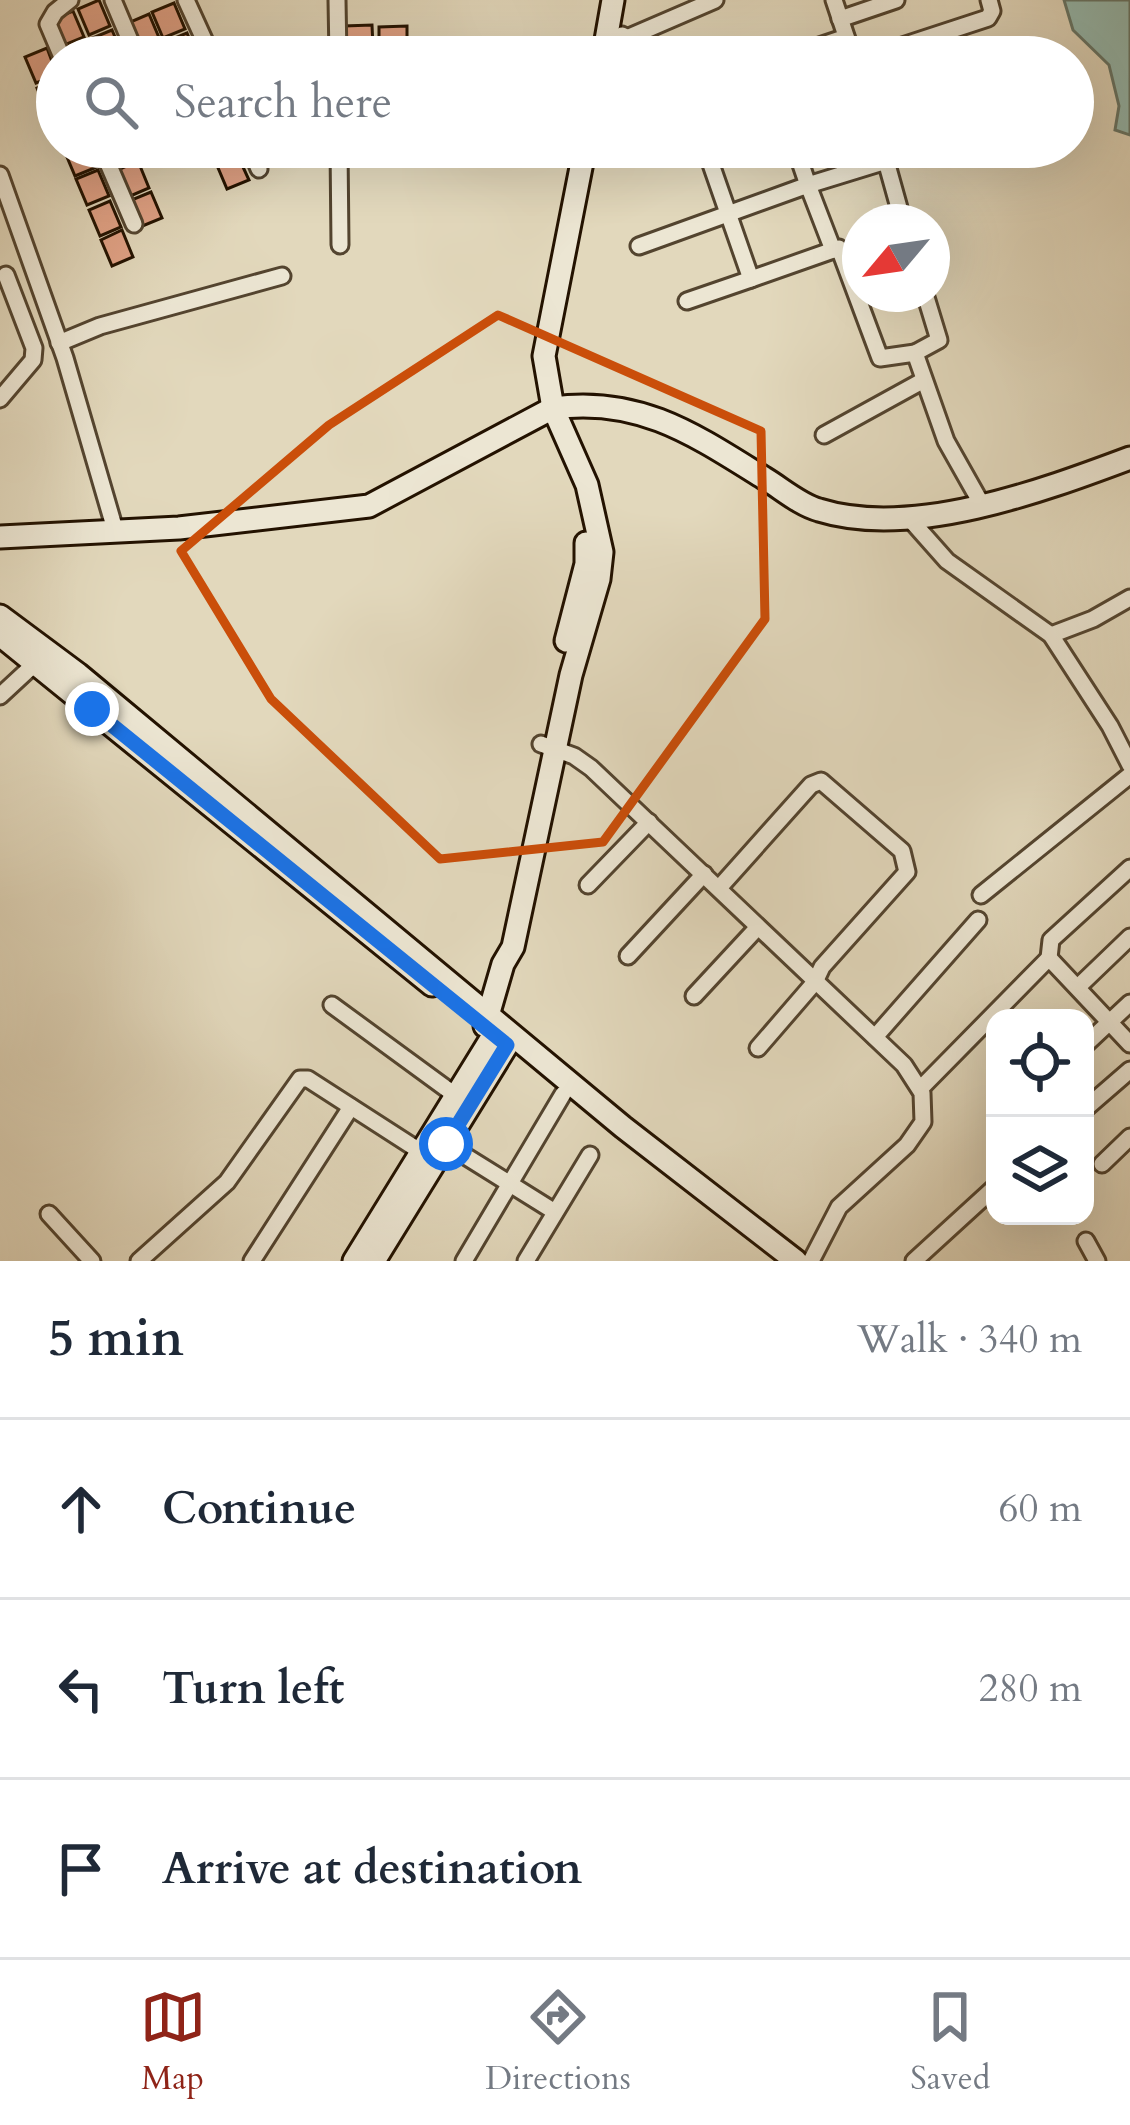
<!DOCTYPE html>
<meta charset="utf-8">
<style>
:root{--surface:#fff;--page:#f2f2f3;--text:#1f2937;--muted:#747a83;--line:#e0e1e3;--accent:#8f2418}
body{margin:0;font-family:Cardo,serif;background:var(--page);color:var(--text)}
.controls{position:absolute;right:36px;bottom:36px;display:grid;overflow:hidden;border-radius:24px;box-shadow:0 12px 48px #0002}
.controls button{width:108px;height:108px;display:grid;place-items:center;padding:0;border:0;border-bottom:3px solid var(--line);background:var(--surface);color:var(--text);font:60px sans-serif}
.compass{position:absolute;left:842px;top:204px;width:108px;height:108px;border-radius:50%;background:var(--surface);box-shadow:0 12px 48px #0002;rotate:241deg}
.stop{position:absolute;width:36px;height:36px;margin:-27px;border:9px solid #1a73e8;border-radius:50%;background:#fff}
.stop.end{background:#1a73e8;border-color:#fff;box-shadow:0 3px 12px #0008}
.list{margin:0;padding:0;list-style:none}
h2{display:flex;justify-content:space-between;align-items:center;height:156px;margin:0;padding:0 48px;font-size:51px}
h2 small{font-size:39px;font-weight:400;color:var(--muted)}
.list li{display:grid;grid-template-columns:78px 1fr auto;gap:36px;align-items:center;box-sizing:border-box;height:180px;padding:0 48px;border-top:3px solid var(--line)}
.list b{display:block;font-size:45px;white-space:nowrap}
.list em{font-size:39px;font-style:normal;color:var(--muted)}
.icon{flex:none;width:66px;height:66px;fill:none;stroke:currentColor;stroke-width:2;stroke-linecap:round;stroke-linejoin:round}
.map{position:relative;flex:none;width:1130px;height:1261px;overflow:hidden}
.search{position:absolute;background:var(--surface);box-shadow:0 12px 48px #0002;left:36px;right:36px;top:36px;height:132px;display:flex;align-items:center;gap:30px;box-sizing:border-box;padding:0 42px;border-radius:66px;color:var(--muted);font-size:45px}
.sheet{height:696px;background:var(--surface)}
nav{display:flex;justify-content:space-around;align-items:center;box-sizing:border-box;height:168px;border-top:3px solid var(--line);background:var(--surface);font-size:33px;color:var(--muted)}
nav a{display:grid;justify-items:center;gap:6px}
nav .on{color:var(--accent)}
.map>svg:first-child{display:block}
</style>
<div class="map">
<svg width="1130" height="1261" viewBox="0 0 1130 1261">
<rect width="100%" height="100%" fill="#e2d8bc"/>
<filter id="stains"><feTurbulence type="fractalNoise" baseFrequency=".00167" numOctaves="4"/><feColorMatrix values="0 0 0 0 .2 0 0 0 0 .09 0 0 0 0 .02 0 0 0 .5 -.17"/></filter>
<radialGradient id="worn" r=".72"><stop offset=".6" stop-color="#630" stop-opacity="0"/><stop offset="1" stop-color="#630" stop-opacity=".3"/></radialGradient>
<polygon fill="#95baaf" stroke="#677769" stroke-width="3" points="1064,0 1130,0 1130,135 1115,130 1119,106 1109,65 1073,30"/>
<g fill="#e1a286" stroke="#231200" stroke-width="3">
<polygon points="99,0 110,26 89,35 78,9"/>
<polygon points="174,3 185,29 163,38 152,12"/>
<polygon points="73,11 84,37 62,46 51,20"/>
<polygon points="149,14 160,40 138,49 128,23"/>
<polygon points="372,25 373,47 345,48 344,26"/>
<polygon points="407,26 407,48 379,49 379,27"/>
<polygon points="112,30 123,56 98,57 90,39"/>
<polygon points="187,33 197,57 172,57 165,42"/>
<polygon points="47,48 57,75 36,83 25,57"/>
<polygon points="57,80 57,111 48,114 37,88"/>
<polygon points="70,147 89,147 97,167 75,176 64,150"/>
<polygon points="237,154 249,180 227,189 216,163"/>
<polygon points="138,161 149,188 128,197 116,171"/>
<polygon points="98,170 109,196 87,205 76,179"/>
<polygon points="151,192 162,218 140,227 129,201"/>
<polygon points="110,201 121,227 100,236 89,210"/>
<polygon points="122,230 133,257 112,266 101,240"/>
</g>
<g fill="none" stroke-linecap="round" stroke-linejoin="round">
<g stroke="#53442f" stroke-width="21">
<g id="street">
<polyline points="113,0 137,57"/>
<polyline points="186,0 212,57"/>
<polyline points="337,0 338,57"/>
<polyline points="834,0 853,57"/>
<polyline points="840,19 896,0"/>
<polyline points="622,35 665,57"/>
<polyline points="627,38 715,0"/>
<polyline points="62,57 48,24 55,12 70,0"/>
<polyline points="787,57 846,37"/>
<polyline points="869,57 988,18 992,11 989,0"/>
<polyline points="101,147 134,224"/>
<polyline points="250,147 259,169"/>
<polyline points="339,147 340,245"/>
<polyline points="705,147 751,279 839,248 880,358 915,353 946,441 981,503"/>
<polyline points="795,147 808,185 886,161 903,222"/>
<polyline points="882,147 886,161 931,147"/>
<polyline points="707,154 726,147"/>
<polyline points="0,175 65,358 116,533"/>
<polyline points="639,246 808,185 833,250"/>
<polyline points="687,301 751,279"/>
<polyline points="59,343 100,326 282,276"/>
<polyline points="915,353 939,340 925,294"/>
<polyline points="0,399 33,360 34,348 6,275"/>
<polyline points="824,435 924,380"/>
<polyline points="908,517 947,561 1051,635 1110,726 1130,765"/>
<polyline points="1051,635 1093,619 1130,598"/>
<polyline points="0,696 41,658"/>
<polyline points="541,744 574,756 591,768 904,1065 922,1093 923,1122 907,1145 839,1207 811,1261"/>
<polyline points="588,885 649,822"/>
<polyline points="719,888 811,785 821,781 902,851 907,872 822,967 815,982 758,1048"/>
<polyline points="981,895 1130,775"/>
<polyline points="628,956 704,874"/>
<polyline points="1049,958 1051,940 1130,868"/>
<polyline points="1078,987 1130,937"/>
<polyline points="694,996 758,927"/>
<polyline points="332,1005 455,1095"/>
<polyline points="875,1037 978,920"/>
<polyline points="1085,1045 1130,1003"/>
<polyline points="920,1089 1049,958 1130,1044"/>
<polyline points="1085,1109 1130,1070"/>
<polyline points="446,1144 555,1212"/>
<polyline points="1102,1164 1130,1137"/>
<polyline points="49,1214 92,1261"/>
<polyline points="1086,1241 1097,1261"/>
<polyline points="139,1261 227,1182 300,1079 308,1079 429,1157"/>
<polyline points="252,1261 351,1107"/>
<polyline points="464,1261 563,1094"/>
<polyline points="526,1261 590,1155"/>
<polyline points="914,1261 995,1187"/>
</g>
</g>
<g stroke="#231200" stroke-width="27">
<g id="secondary">
<polyline points="603,57 613,0"/>
<path d="M0 537 179 528 369 506 553 408C639 396 695 435 764 478 781 488 800 505 819 510 912 539 1042 491 1130 458"/>
<polyline points="0,616 78,674 623,1127 796,1261"/>
<polyline points="0,635 432,985"/>
<polyline points="566,641 586,564 586,543"/>
<polyline points="485,1026 503,964 513,947 571,675 599,579 602,552 587,485 553,408 544,356 585,147"/>
<polyline points="354,1261 494,1034"/>
<polyline points="374,1261 507,1045"/>
</g>
</g>
<use href="#street" stroke="#ece6d3" stroke-width="15"/>
<use href="#secondary" stroke="#ece6d3" stroke-width="21"/>
</g>
<g fill="none" stroke-linecap="round" stroke-linejoin="round">
<polyline stroke="#1a73e8" stroke-width="15" points="92,709 507,1045 446,1144"/>
</g>
<path fill="none" stroke="#ca4e0a" stroke-width="9" stroke-linejoin="round" d="M498 315 761 431 765 619 603 842 440 859 271 699 181 551 329 425Z"/>
<rect width="100%" height="100%" filter="url(#stains)"/>
<rect width="100%" height="100%" fill="url(#worn)"/>
</svg>
<div class="controls">
<button><svg class="icon" aria-label="locate" viewBox="0 0 24 24"><circle cx="12" cy="12" r="6"/><path d="M12 2v4M12 18v4M2 12h4M18 12h4"/></svg></button>
<button><svg class="icon" aria-label="layers" viewBox="0 0 24 24"><path d="M12 4l9 5-9 5-9-5zM3 14l9 5 9-5"/></svg></button>
</div>
<svg class="compass" viewBox="-18 -18 36 36"><path d="M0-13l5 13h-10z" fill="#e53935"/><path d="M0 13l5-13h-10z" fill="#747a83"/></svg>
<div class="stop" style="left:446px;top:1144px"></div>
<div class="stop end" style="left:92px;top:709px"></div>
<div class="search"><svg class="icon" aria-label="search" viewBox="0 0 24 24"><circle cx="10" cy="10" r="6"/><path d="M15 15l6 6"/></svg>Search here</div>
</div>
<section class="sheet">
<h2>5 min<small>Walk · 340 m</small></h2>
<ul class="list">
<li><svg class="icon" aria-label="ahead" viewBox="0 0 24 24"><path d="M12 20V5M6 11l6-6 6 6"/></svg><div><b>Continue</b></div><em>60 m</em></li>
<li><svg class="icon" aria-label="left" viewBox="0 0 24 24"><path d="M17 20v-9H6M10 6l-5 5 5 5"/></svg><div><b>Turn left</b></div><em>280 m</em></li>
<li><svg class="icon" aria-label="arrive" viewBox="0 0 24 24"><path d="M6 21V4h12l-3 4 3 4H6"/></svg><div><b>Arrive at destination</b></div></li>
</ul>
</section>
<nav>
<a class="on"><svg class="icon" aria-label="map" viewBox="0 0 24 24"><path d="M3 6l6-2 6 2 6-2v14l-6 2-6-2-6 2zM9 4v14M15 6v14"/></svg>Map</a>
<a><svg class="icon" aria-label="directions" viewBox="0 0 24 24"><path d="M12 3l9 9-9 9-9-9zM9 14v-3h6M13 9l2 2-2 2"/></svg>Directions</a>
<a><svg class="icon" aria-label="saved" viewBox="0 0 24 24"><path d="M7 4h10v16l-5-4-5 4z"/></svg>Saved</a>
</nav>
